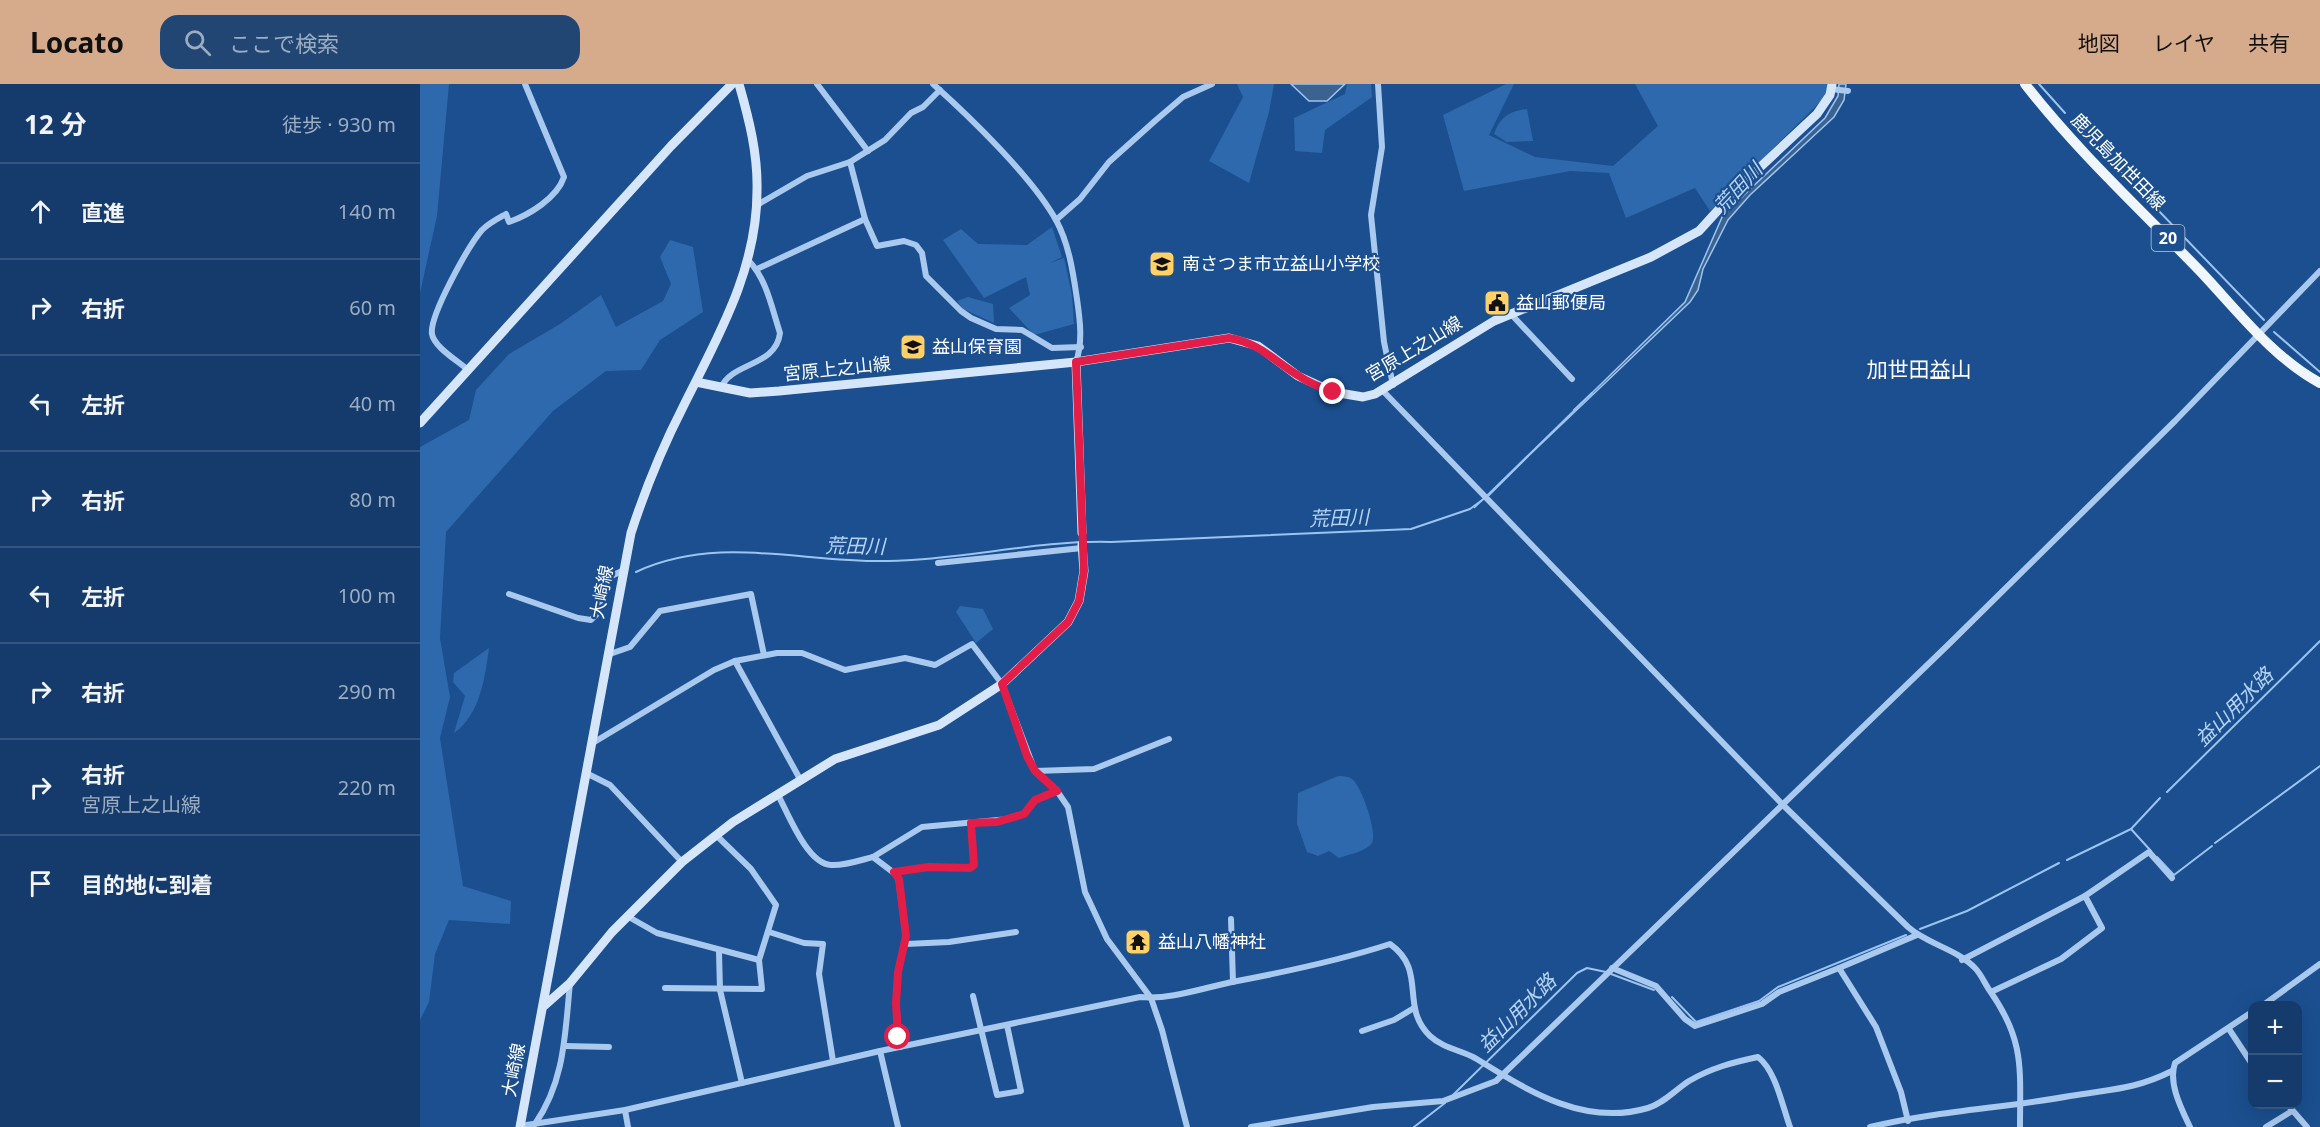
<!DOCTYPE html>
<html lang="ja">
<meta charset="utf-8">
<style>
:root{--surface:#143b6b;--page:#214673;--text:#f1f3f6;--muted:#9dadc1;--line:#33557e;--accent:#d6ab8b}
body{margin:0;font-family:"Noto Sans","Noto Sans JP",sans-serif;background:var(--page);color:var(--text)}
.controls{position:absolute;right:18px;bottom:18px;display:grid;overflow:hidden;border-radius:12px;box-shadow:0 6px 24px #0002}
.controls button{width:54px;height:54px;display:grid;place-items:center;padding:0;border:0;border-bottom:2px solid var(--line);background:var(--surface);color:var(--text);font:30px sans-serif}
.stop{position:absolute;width:18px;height:18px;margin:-14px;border:4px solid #e11d48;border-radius:50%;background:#fff}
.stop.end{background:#e11d48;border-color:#fff;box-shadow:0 2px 6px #0008}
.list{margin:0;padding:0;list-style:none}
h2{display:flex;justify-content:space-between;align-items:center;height:78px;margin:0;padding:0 24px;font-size:26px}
h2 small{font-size:20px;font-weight:400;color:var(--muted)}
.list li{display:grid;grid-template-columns:39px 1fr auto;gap:18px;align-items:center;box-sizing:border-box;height:96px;padding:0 24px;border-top:2px solid var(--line)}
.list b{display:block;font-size:22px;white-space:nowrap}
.list p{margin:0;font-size:20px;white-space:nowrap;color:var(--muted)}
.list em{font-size:20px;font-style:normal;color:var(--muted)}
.icon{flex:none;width:33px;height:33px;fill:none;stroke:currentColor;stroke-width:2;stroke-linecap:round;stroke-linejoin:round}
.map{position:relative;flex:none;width:1900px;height:1043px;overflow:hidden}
header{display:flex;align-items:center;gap:36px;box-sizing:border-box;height:84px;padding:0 30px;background:var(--accent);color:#111}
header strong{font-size:28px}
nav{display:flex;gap:33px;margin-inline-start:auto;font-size:21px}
.search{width:420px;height:54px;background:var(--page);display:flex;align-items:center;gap:15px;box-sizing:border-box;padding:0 21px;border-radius:18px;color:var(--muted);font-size:22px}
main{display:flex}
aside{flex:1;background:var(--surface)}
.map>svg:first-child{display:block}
</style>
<header>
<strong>Locato</strong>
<div class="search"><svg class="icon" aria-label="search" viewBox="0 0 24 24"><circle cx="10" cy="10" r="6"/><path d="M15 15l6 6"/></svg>ここで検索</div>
<nav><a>地図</a><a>レイヤ</a><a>共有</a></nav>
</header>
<main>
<aside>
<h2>12 分<small>徒歩 · 930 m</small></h2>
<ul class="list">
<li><svg class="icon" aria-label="ahead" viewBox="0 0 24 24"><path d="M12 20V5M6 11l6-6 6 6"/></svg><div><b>直進</b></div><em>140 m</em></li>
<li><svg class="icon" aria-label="right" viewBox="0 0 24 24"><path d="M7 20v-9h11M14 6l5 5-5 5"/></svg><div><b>右折</b></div><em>60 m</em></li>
<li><svg class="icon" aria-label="left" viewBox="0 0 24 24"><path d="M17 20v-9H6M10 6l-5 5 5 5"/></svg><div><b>左折</b></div><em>40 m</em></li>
<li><svg class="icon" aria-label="right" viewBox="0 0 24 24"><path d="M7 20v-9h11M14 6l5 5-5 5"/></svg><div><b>右折</b></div><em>80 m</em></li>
<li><svg class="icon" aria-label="left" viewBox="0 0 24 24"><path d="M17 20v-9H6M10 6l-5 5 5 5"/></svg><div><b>左折</b></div><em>100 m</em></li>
<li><svg class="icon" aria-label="right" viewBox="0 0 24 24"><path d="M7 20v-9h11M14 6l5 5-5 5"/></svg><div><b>右折</b></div><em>290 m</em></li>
<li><svg class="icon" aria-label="right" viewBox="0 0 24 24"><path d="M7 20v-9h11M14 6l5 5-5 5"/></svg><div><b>右折</b><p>宮原上之山線</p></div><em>220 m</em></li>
<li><svg class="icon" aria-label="arrive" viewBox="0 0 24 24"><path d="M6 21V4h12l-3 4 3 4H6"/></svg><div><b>目的地に到着</b></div></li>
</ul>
</aside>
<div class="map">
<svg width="1900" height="1043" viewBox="0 0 1900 1043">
<rect width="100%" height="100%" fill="#1b4f8f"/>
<g fill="#2e69ad">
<polygon points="0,0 29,0 17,132 0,209"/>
<polygon points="817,0 854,0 849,28 829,99 789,77 823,13"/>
<polygon points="927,0 951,0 952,13 905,46 902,69 875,67 874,34 925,10"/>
<polygon points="1086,0 1094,0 1069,51 1115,73 1193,82 1238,42 1215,0 1409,0 1405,13 1290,127 1275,104 1206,134 1189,89 1150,87 1044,107 1023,31"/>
<path d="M1107 25 1113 57 1087 58 1074 50C1080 33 1090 27 1107 25Z"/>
<polygon points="632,143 642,173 630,179 644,174 652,211 654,240 614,251 589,224 610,211 606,193 564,214 523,156 541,145 558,160 607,161"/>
<polygon points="250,156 273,163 283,228 240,256 221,286 186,287 133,327 26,448 20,554 30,613 20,654 43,802 91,817 90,840 29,836 15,870 9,918 0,936 0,363 49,336 56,306 89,270 140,240 181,211 196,243 243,217 251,200 240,173"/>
<polygon points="548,213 573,220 574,239 543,225 537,217"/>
<polygon points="540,522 563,525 573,545 556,559 536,528"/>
<path d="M69 564C65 594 60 631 34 649L45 612 33 598 34 589Z"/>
<path d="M918 692C922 692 928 692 932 695 941 701 958 749 952 759 947 767 927 771 919 774L909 767 898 772 887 768 877 740 878 709Z"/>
</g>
<g fill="#3c6290" stroke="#9cc4f0" stroke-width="1.5">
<polygon points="871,0 925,0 907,17 889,17"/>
<polygon points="1419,0 1426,0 1424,16 1414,33 1330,111 1308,136 1283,185 1278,206 1270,218 1054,424 1265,218 1303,131 1405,34 1418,12"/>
</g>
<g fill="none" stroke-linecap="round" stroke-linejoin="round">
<g stroke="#9cc4f0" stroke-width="2">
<polyline points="1619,0 1645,29"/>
<polyline points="1654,39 1844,236"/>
<polyline points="1854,248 1900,288"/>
<polyline points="1154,326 1172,309"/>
<path d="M216 488C298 450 382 479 468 477 543 476 616 456 691 458L991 445 1050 425 1069 411 1108 372"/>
<polyline points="1747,708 1900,557"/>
<polyline points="1711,745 1731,767"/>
<polyline points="1795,759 1900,682"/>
<polyline points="1737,773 1754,791 1792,762"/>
<polyline points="1647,776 1711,745 1740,714"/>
<polyline points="1500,845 1547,827 1639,779"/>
<polyline points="1191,890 1234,906"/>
<polyline points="1252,913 1276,938 1339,917 1358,903 1486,851"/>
<polyline points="1033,1011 1157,889 1167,884 1186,888"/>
<polyline points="994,1043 1025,1019"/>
</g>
<g stroke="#a9c9ee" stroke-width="6">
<polyline points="397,0 448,67"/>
<path d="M513 0C550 33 612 93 636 136 649 160 653 188 657 215 660 236 663 258 656 278"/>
<polyline points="958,0 962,63 951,131 964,258 973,301"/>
<polyline points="1411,5 1428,7"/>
<polyline points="430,78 445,135 457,162 484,157 496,161 502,169 506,192 541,227 551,234 576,245 602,246 632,264 661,263"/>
<polyline points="337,121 387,92 430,78 465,56 491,29 503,23 520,6"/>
<polyline points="636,136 660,115 689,78 736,36 763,13 792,0"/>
<polyline points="337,185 445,135"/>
<polyline points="1090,229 1152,295"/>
<path d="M48 286C38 277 14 263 12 250 9 232 49 161 62 146 69 139 77 135 86 130L89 138C109 131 137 114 144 93L105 0"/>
<path d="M301 304C311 278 356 283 360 249 352 225 347 196 329 177"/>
<path d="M963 307 1362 720 1488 843C1507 860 1537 865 1555 884 1561 890 1565 900 1570 907 1605 957 1600 985 1600 1043"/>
<polyline points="518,479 662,464"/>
<polyline points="89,510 158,534 171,536 178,529 185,495 202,487"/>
<polyline points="187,571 210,563 240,527 331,510 344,571"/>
<polyline points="315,577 381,697"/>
<polyline points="171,660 294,586 315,577 357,569 382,569 425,586 485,574 515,581 552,560 582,600 615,687 637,707 648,723 665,808 687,855 731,914 742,946 767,1043"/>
<polyline points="615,687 674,685 749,655"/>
<polyline points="166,689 190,701 262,778"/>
<path d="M358 711C368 729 387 780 411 781 424 782 441 776 453 773L478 792 486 852 478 888 476 919 480 963"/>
<polyline points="453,773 502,743 589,735 604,730 615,716 637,707"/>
<polyline points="474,788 509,783 550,784 554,781 551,739"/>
<polyline points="207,832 237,849 339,876 356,821 331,785 296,751"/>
<polyline points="811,835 813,898"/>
<polyline points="349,848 384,859 403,860 399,890 413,977"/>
<polyline points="486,860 529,858 596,848"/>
<polyline points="299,868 300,906 322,999"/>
<polyline points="1542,876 1665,812 1729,768 1752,794"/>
<polyline points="1192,884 1236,902 1265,935 1275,942 1342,920 1359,908 1419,884 1456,943 1481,1008 1488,1037"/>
<polyline points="1419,884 1497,851"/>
<polyline points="245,904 342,905 339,876"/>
<polyline points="1571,908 1641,875 1682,844 1665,812"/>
<polyline points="553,912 577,1011 601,1007 587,941"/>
<polyline points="1842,922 1900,880"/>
<polyline points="1809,945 1832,980"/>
<polyline points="942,947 974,936 994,924"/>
<polyline points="144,962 189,963"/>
<polyline points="460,967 478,1043"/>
<polyline points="1867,1020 1887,1043"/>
<polyline points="205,1026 208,1043"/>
<path d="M115 1040C145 997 145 949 150 899"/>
<path d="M100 1042 205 1026 460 967 720 913C750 916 783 904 812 898 865 888 918 877 970 860 1008 887 979 922 1010 952 1023 964 1040 966 1055 974 1107 1006 1163 1043 1228 1024 1244 1019 1255 1006 1269 997 1291 984 1314 978 1338 973 1356 987 1362 1021 1370 1043"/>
<polyline points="831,1043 953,1023 1023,1017 1076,997 1528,561 1755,337 1900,187"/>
<path d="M1450 1043C1516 1027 1584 1024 1650 1012 1690 1005 1714 1006 1752 987"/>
<path d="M1770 1043C1761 1024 1748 999 1755 979L1832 928"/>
<polyline points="1846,1043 1872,1027"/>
</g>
<g stroke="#d6e6fa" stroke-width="9">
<polyline points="656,278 662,449"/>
<polyline points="276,298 330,309 359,307 656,278 809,254 838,262 878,292 913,308 943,313 955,310 1074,237 1231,173 1279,147 1321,101 1397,30 1410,11 1412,0"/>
<polyline points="0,339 251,62 312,0"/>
<polyline points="124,922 150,899 192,848 262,778 313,738 415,675 519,641 582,600 648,538 659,517 664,487 662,460"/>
<path d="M100 1043 211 449C225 406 242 364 263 323 297 254 337 187 337 107 338 70 329 35 319 0"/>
</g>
<path stroke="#f0f6ff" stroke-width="10" d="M1605 0C1657 67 1721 126 1780 187 1816 225 1853 274 1900 299"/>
</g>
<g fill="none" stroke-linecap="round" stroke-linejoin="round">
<path stroke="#e11d48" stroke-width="8" d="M478 953 476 919 478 888 486 852 479 795 474 788 509 783 550 784 554 781 551 739 577 738 604 730 615 716 637 707 615 687 607 672 582 600 648 538 659 517 664 487 656 278 809 254C840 259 854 277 879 292 889 299 902 304 913 308"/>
</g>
<defs>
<g id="school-square" transform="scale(1.35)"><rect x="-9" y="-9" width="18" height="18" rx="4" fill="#ffd166" stroke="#1b4f8f"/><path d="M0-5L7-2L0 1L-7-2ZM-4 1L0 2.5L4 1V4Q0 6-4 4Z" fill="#111"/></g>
<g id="civic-square" transform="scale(1.35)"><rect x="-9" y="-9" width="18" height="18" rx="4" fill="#ffd166" stroke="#1b4f8f"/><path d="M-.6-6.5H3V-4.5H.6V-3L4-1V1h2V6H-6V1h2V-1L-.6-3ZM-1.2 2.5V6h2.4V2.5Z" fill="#111"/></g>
<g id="temple-square" transform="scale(1.35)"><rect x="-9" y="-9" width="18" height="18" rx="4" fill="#ffd166" stroke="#1b4f8f"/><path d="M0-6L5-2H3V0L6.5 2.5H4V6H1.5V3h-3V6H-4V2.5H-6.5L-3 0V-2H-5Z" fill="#111"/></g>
</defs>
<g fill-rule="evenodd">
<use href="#school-square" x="742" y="180"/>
<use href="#civic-square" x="1077" y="219"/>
<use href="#school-square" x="493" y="263"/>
<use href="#temple-square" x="718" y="858"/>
</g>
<g text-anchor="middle" stroke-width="4.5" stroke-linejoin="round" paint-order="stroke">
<rect fill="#1b4f8f" stroke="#bbcadd" stroke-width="1.5" x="1731.5" y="141" width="33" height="26" rx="4.5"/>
<g font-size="16" font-weight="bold" fill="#fff">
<text x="1748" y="160">20</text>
</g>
<g font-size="18" fill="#fff" stroke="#1b4f8f">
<text transform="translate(1698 78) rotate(46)" y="6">鹿児島加世田線</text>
<text transform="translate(994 265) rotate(-31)" y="6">宮原上之山線</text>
<text transform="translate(417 285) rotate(-6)" y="6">宮原上之山線</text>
<text transform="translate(182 508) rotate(-79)" y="6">大崎線</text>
<text transform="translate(94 986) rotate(-79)" y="6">大崎線</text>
</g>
<g font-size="18" fill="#fff" stroke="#1b4f8f" text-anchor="start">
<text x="762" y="186">南さつま市立益山小学校</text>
<text x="1096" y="225">益山郵便局</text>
<text x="512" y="269">益山保育園</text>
<text x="738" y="864">益山八幡神社</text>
</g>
<g font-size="20" font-style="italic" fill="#b5d3f5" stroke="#1b4f8f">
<text transform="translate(1318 104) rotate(-47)" y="7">荒田川</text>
<text transform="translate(919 434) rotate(-2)" y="7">荒田川</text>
<text transform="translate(435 462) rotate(1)" y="7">荒田川</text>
<text transform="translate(1814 623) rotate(-45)" y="7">益山用水路</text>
<text transform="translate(1097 929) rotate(-45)" y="7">益山用水路</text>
</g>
<g font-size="21" fill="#fff" stroke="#1b4f8f">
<text x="1499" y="293">加世田益山</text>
</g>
</g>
</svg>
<div class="controls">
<button>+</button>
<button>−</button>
</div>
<div class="stop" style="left:478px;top:953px"></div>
<div class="stop end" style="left:913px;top:308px"></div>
</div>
</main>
